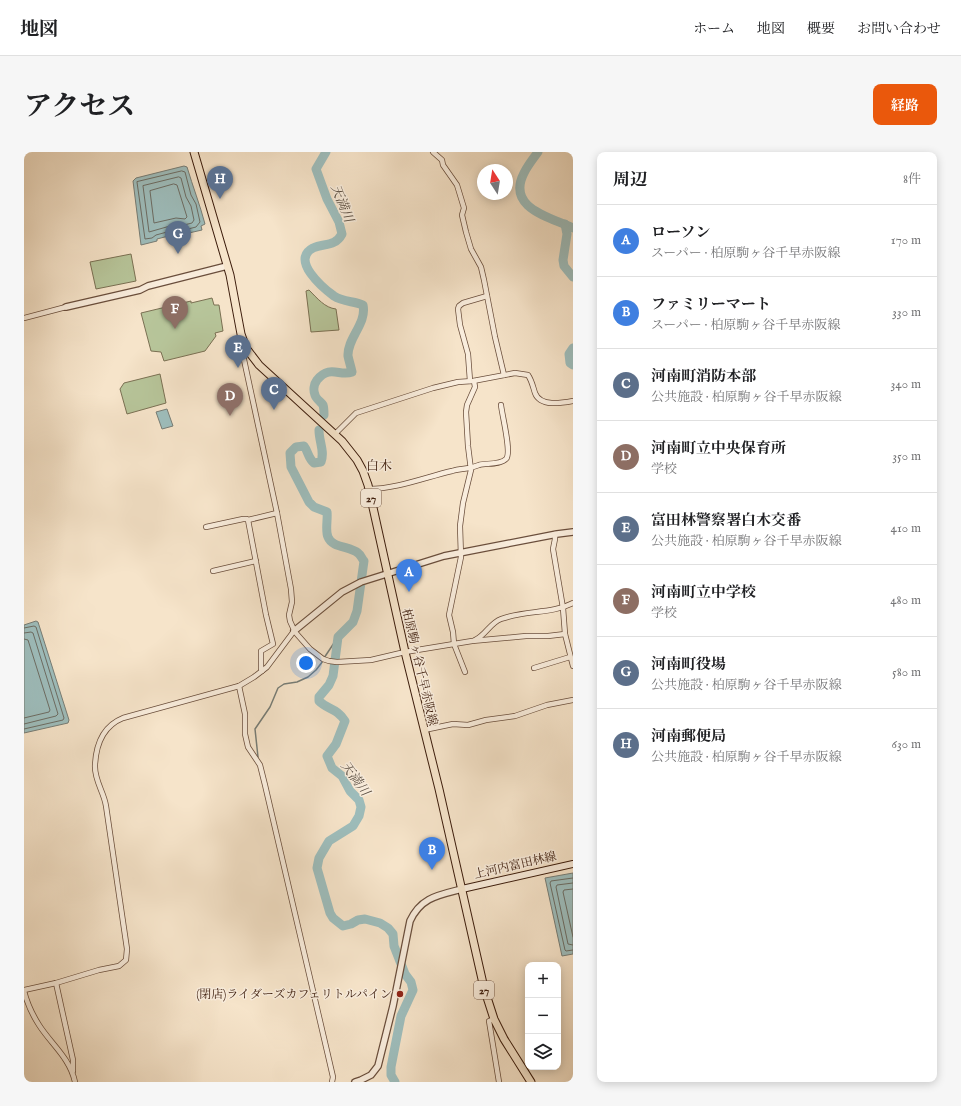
<!DOCTYPE html>
<html lang="ja">
<meta charset="utf-8">
<style>
:root{--surface:#fff;--page:#f6f6f6;--text:#202124;--muted:#757577;--line:#e0e0e0;--accent:#ea580c}
body{margin:0;font-family:"IM FELL English","Noto Serif JP",serif;background:var(--page);color:var(--text)}
.controls{position:absolute;right:12px;bottom:12px;display:grid;overflow:hidden;border-radius:8px;box-shadow:0 2px 10px #0003}
.controls button{width:36px;height:36px;display:grid;place-items:center;padding:0;border:0;border-bottom:1px solid var(--line);background:var(--surface);color:var(--text);font:20px sans-serif}
.compass{position:absolute;left:453px;top:12px;width:36px;height:36px;border-radius:50%;background:var(--surface);box-shadow:0 2px 10px #0003;rotate:348deg}
.you{position:absolute;left:282px;top:511px;width:14px;height:14px;margin:-10px;border:3px solid #fff;border-radius:50%;background:#1a73e8;box-shadow:0 0 0 6px #1a73e833}
.badge{display:grid;place-items:center;width:26px;height:26px;border-radius:50%;background:var(--accent);color:#fff;font-size:13px;font-weight:700}
.pin{position:absolute;translate:-50% -33px;filter:drop-shadow(0 1px 2px #0008)}
.pin::after{content:'';position:absolute;top:21px;width:14px;height:12px;background:inherit;clip-path:polygon(0 0,100% 0,50% 100%)}
.list{margin:0;padding:0;list-style:none}
h2{display:flex;justify-content:space-between;align-items:center;height:52px;margin:0;padding:0 16px;font-size:17px}
h2 small{font-size:13px;font-weight:400;color:var(--muted)}
.list li{display:grid;grid-template-columns:26px 1fr auto;gap:12px;align-items:center;box-sizing:border-box;height:72px;padding:0 16px;border-top:1px solid var(--line)}
.list b{display:block;font-size:15px;white-space:nowrap}
.list p{margin:0;font-size:13px;white-space:nowrap;color:var(--muted)}
.list em{font-size:13px;font-style:normal;color:var(--muted)}
.icon{flex:none;width:22px;height:22px;fill:none;stroke:currentColor;stroke-width:2;stroke-linecap:round;stroke-linejoin:round}
.map{position:relative;flex:none;width:549px;height:930px;overflow:hidden;border-radius:8px}
header{display:flex;align-items:center;gap:24px;box-sizing:border-box;height:56px;padding:0 20px;background:var(--surface);border-bottom:1px solid var(--line)}
header strong{font-size:19px}
nav{display:flex;gap:22px;margin-inline-start:auto;font-size:14px}
.intro{display:flex;align-items:center;justify-content:space-between;box-sizing:border-box;height:96px;padding:0 24px}
h1{margin:0;font-size:28px}
.button{padding:10px 18px;border-radius:8px;background:var(--accent);color:#fff;font-size:14px;font-weight:700}
main{display:flex;gap:24px;padding:0 24px}
aside{flex:1;background:var(--surface);border-radius:8px;box-shadow:0 2px 10px #0003}
.map>svg:first-child{display:block}
</style>
<header>
<strong>地図</strong>
<nav><a>ホーム</a><a>地図</a><a>概要</a><a>お問い合わせ</a></nav>
</header>
<div class="intro"><h1>アクセス</h1><a class="button">経路</a></div>
<main>
<div class="map">
<svg width="549" height="930" viewBox="0 0 549 930">
<rect width="100%" height="100%" fill="#f6e4ca"/>
<filter id="stains"><feTurbulence type="fractalNoise" baseFrequency=".005" numOctaves="4"/><feColorMatrix values="0 0 0 0 .2 0 0 0 0 .09 0 0 0 0 .02 0 0 0 .5 -.17"/></filter>
<radialGradient id="worn" r=".72"><stop offset=".6" stop-color="#630" stop-opacity="0"/><stop offset="1" stop-color="#630" stop-opacity=".3"/></radialGradient>
<g fill="#b7c59a" stroke="#7a7053">
<polygon points="107,102 112,129 72,137 66,110"/>
<path d="M285 138C293 146 301 156 312 157L315 178 287 180 282 139Z"/>
<polygon points="188,146 190,153 195,153 199,179 191,181 192,184 181,199 140,209 137,200 127,199 117,161 167,149 167,151"/>
<polygon points="136,222 142,251 103,262 96,237 100,231"/>
</g>
<g fill="#9ebebd" stroke="#777d76">
<path d="M160 14 163 15C169 35 176 53 181 72L177 74 178 78 156 83V81L133 87V89L117 93 109 29 112 26Z"/>
<polygon points="143,257 149,274 138,277 132,260"/>
<polygon points="12,469 14,470 45,568 44,571 0,581 0,473"/>
<polygon points="549,721 549,802 538,804 521,726"/>
</g>
<g fill="none" stroke-linecap="round" stroke-linejoin="round">
<g stroke="#6d6d64" stroke-width="1">
<polygon points="158,19 161,20 167,43 172,52 176,70 172,75 160,78 154,77 132,83 128,86 121,87 113,30"/>
<polygon points="155,25 157,26 162,45 167,54 170,68 168,71 160,73 153,72 125,80 119,34"/>
<polygon points="150,32 153,33 163,65 161,67 152,66 130,71 126,39"/>
<polyline points="0,476 10,474 12,475 40,566 39,568 0,577"/>
<polyline points="0,481 7,480 9,481 34,562 32,564 0,572"/>
<polyline points="0,487 4,488 26,558 25,560 0,566"/>
<polyline points="549,726 527,729 526,731 541,798 542,799 549,798"/>
<polyline points="549,731 533,733 532,735 544,792 549,793"/>
<polyline points="549,737 540,738 539,740 549,785"/>
</g>
<g stroke="#777d76" stroke-width="1.5">
<polyline points="300,506 314,485"/>
<polyline points="234,605 231,577 246,555 254,536 260,532 273,530 284,525 292,518 299,509"/>
</g>
<g stroke="#9ebebd" stroke-width="9">
<path d="M514 0C509 7 504 13 500 21 482 56 526 65 549 76"/>
<polyline points="541,72 543,82 539,108 540,114 549,125"/>
<polyline points="549,196 545,202 546,211 549,213"/>
<path d="M300 263C300 260 300 256 299 253 297 250 292 247 291 243 289 238 290 232 293 228 306 212 316 225 328 220 327 215 325 209 324 204 323 186 343 172 339 153 330 149 319 150 310 144 299 136 266 108 289 96 300 91 311 95 318 82L315 70 303 47 292 17 302 0"/>
<path d="M295 278C295 290 301 299 297 310L290 311C284 306 284 299 280 294L272 295 266 301 267 315 285 350 290 355 303 360C304 367 301 379 304 385 308 396 326 394 334 401 337 403 338 407 340 409L333 459 329 470 314 485 309 524 305 533 295 545V549C304 558 313 556 321 569L312 592 303 604 308 616 318 624 326 639 335 648 337 655 335 664 329 674 305 689 295 706 293 716 306 761 309 766 319 774 327 772 334 768 341 767 356 771 364 776 369 782 370 794 381 822 387 830 389 838 377 864 367 915V923L371 930"/>
</g>
<g stroke="#6a4e3c" stroke-width="6">
<g id="minor">
<polyline points="409,0 418,8 419,13 433,33 440,56 438,63 442,80 447,97 457,115 460,128 471,185 480,223"/>
<polyline points="0,166 42,155"/>
<polyline points="223,198 219,203 253,361 267,437 268,450 265,463 266,469 271,480 286,497 299,507 305,509 313,510 347,508 381,500 448,489 502,484 524,484 541,482"/>
<polyline points="446,229 444,202 436,173 434,157 435,154 439,151 463,144"/>
<path d="M311 282 332 261 409 236 434 230 449 229 491 221 504 223C508 229 509 235 511 241 516 255 538 251 549 249"/>
<path d="M345 337C372 337 402 325 428 319 434 317 440 317 446 316 449 315 452 314 455 313 462 311 476 313 482 307 488 301 478 263 477 253"/>
<polyline points="224,368 242,463 249,492 237,499 237,517 238,519"/>
<polyline points="182,375 219,367 223,367 224,368 253,361"/>
<polyline points="531,382 531,387 529,397 539,456 541,482 549,514"/>
<polyline points="189,419 232,409"/>
<path d="M451 488C462 483 466 471 477 467 501 458 528 462 549 451"/>
<polyline points="510,516 546,505"/>
<polyline points="441,520 430,492 429,480 425,463 437,405 436,374 439,351 447,318 444,294 442,260 443,253 451,235 450,229"/>
<polyline points="215,534 221,562 221,582 224,595 236,613 241,633 303,899 309,925 308,930"/>
<polyline points="400,578 429,572 444,573 462,568 491,564 523,553 549,548"/>
<polyline points="32,831 49,908 49,919"/>
<path d="M0 838 32 831 75 818 95 814 102 808 103 797C96 750 89 702 82 654 80 640 70 628 71 613 72 593 79 574 99 566L215 534 230 525 243 515 270 479"/>
<path d="M0 839C3 851 8 862 15 873 27 892 46 906 51 930"/>
<polyline points="470,867 465,869 475,930"/>
</g>
</g>
<g stroke="#6a4e3c" stroke-width="8">
<g id="tertiary">
<polyline points="42,155 116,138 124,134 203,114"/>
<polyline points="270,479 318,440 337,430 420,404 533,382 549,380"/>
<path d="M331 930 337 928 347 923 354 914 369 854 386 769C397 745 415 743 438 737"/>
</g>
</g>
<g stroke="#3c1c0c" stroke-width="8">
<polyline id="secondary" points="438,737 549,712"/>
</g>
<g stroke="#3c1c0c" stroke-width="9">
<polyline id="primary" points="170,0 206,123 217,182 222,196 235,213 318,289 333,308 339,319 344,333 381,500 415,637 460,836 470,867 480,887 507,930"/>
</g>
<use href="#minor" stroke="#f9eddd" stroke-width="4.5"/>
<use href="#tertiary" stroke="#f9eddd" stroke-width="5.5"/>
<use href="#secondary" stroke="#f9eddd" stroke-width="6"/>
<use href="#primary" stroke="#f6e4ca" stroke-width="7"/>
</g>
<circle fill="#8f2418" stroke="#f9eddd" stroke-width="1.5" cx="376" cy="842" r="4"/>
<g text-anchor="middle" stroke-width="3" stroke-linejoin="round" paint-order="stroke">
<g fill="#f9eddd" stroke="#755b4b" stroke-width="1">
<rect x="337" y="337" width="20" height="18" rx="3"/>
<rect x="450" y="829" width="20" height="18" rx="3"/>
</g>
<g font-size="11" font-weight="bold" fill="#3c1c0c">
<text x="347" y="350">27</text>
<text x="460" y="842">27</text>
</g>
<g font-size="12" fill="#3c1c0c" stroke="#f9eddd">
<text transform="translate(396 515) rotate(77)" y="4">柏原駒ヶ谷千早赤阪線</text>
<text transform="translate(491 713) rotate(-13)" y="4">上河内富田林線</text>
</g>
<g font-size="12" fill="#3c1c0c" stroke="#f9eddd" text-anchor="end">
<text x="368" y="846">(閉店)ライダーズカフェリトルパイン</text>
</g>
<g font-size="13" font-style="italic" fill="#594d41" stroke="#f9eddd">
<text transform="translate(319 51) rotate(68)" y="5">天満川</text>
<text transform="translate(332 626) rotate(54)" y="5">天満川</text>
</g>
<g font-size="13" fill="#3c1c0c" stroke="#f9eddd">
<text x="355" y="318">白木</text>
</g>
</g>
<rect width="100%" height="100%" filter="url(#stains)"/>
<rect width="100%" height="100%" fill="url(#worn)"/>
</svg>
<div class="controls">
<button>+</button>
<button>−</button>
<button><svg class="icon" aria-label="layers" viewBox="0 0 24 24"><path d="M12 4l9 5-9 5-9-5zM3 14l9 5 9-5"/></svg></button>
</div>
<svg class="compass" viewBox="-18 -18 36 36"><path d="M0-13l5 13h-10z" fill="#e53935"/><path d="M0 13l5-13h-10z" fill="#757577"/></svg>
<div class="you"></div>
<div class="pin badge" style="left:385px;top:440px;background:#3f7fe0">A</div>
<div class="pin badge" style="left:408px;top:718px;background:#3f7fe0">B</div>
<div class="pin badge" style="left:250px;top:258px;background:#5c6f8a">C</div>
<div class="pin badge" style="left:206px;top:264px;background:#8d6e63">D</div>
<div class="pin badge" style="left:214px;top:216px;background:#5c6f8a">E</div>
<div class="pin badge" style="left:151px;top:177px;background:#8d6e63">F</div>
<div class="pin badge" style="left:154px;top:102px;background:#5c6f8a">G</div>
<div class="pin badge" style="left:196px;top:47px;background:#5c6f8a">H</div>
</div>
<aside>
<h2>周辺<small>8件</small></h2>
<ul class="list">
<li><span class="badge" style="background:#3f7fe0">A</span><div><b>ローソン</b><p>スーパー · 柏原駒ヶ谷千早赤阪線</p></div><em>170 m</em></li>
<li><span class="badge" style="background:#3f7fe0">B</span><div><b>ファミリーマート</b><p>スーパー · 柏原駒ヶ谷千早赤阪線</p></div><em>330 m</em></li>
<li><span class="badge" style="background:#5c6f8a">C</span><div><b>河南町消防本部</b><p>公共施設 · 柏原駒ヶ谷千早赤阪線</p></div><em>340 m</em></li>
<li><span class="badge" style="background:#8d6e63">D</span><div><b>河南町立中央保育所</b><p>学校</p></div><em>350 m</em></li>
<li><span class="badge" style="background:#5c6f8a">E</span><div><b>富田林警察署白木交番</b><p>公共施設 · 柏原駒ヶ谷千早赤阪線</p></div><em>410 m</em></li>
<li><span class="badge" style="background:#8d6e63">F</span><div><b>河南町立中学校</b><p>学校</p></div><em>480 m</em></li>
<li><span class="badge" style="background:#5c6f8a">G</span><div><b>河南町役場</b><p>公共施設 · 柏原駒ヶ谷千早赤阪線</p></div><em>580 m</em></li>
<li><span class="badge" style="background:#5c6f8a">H</span><div><b>河南郵便局</b><p>公共施設 · 柏原駒ヶ谷千早赤阪線</p></div><em>630 m</em></li>
</ul>
</aside>
</main>
